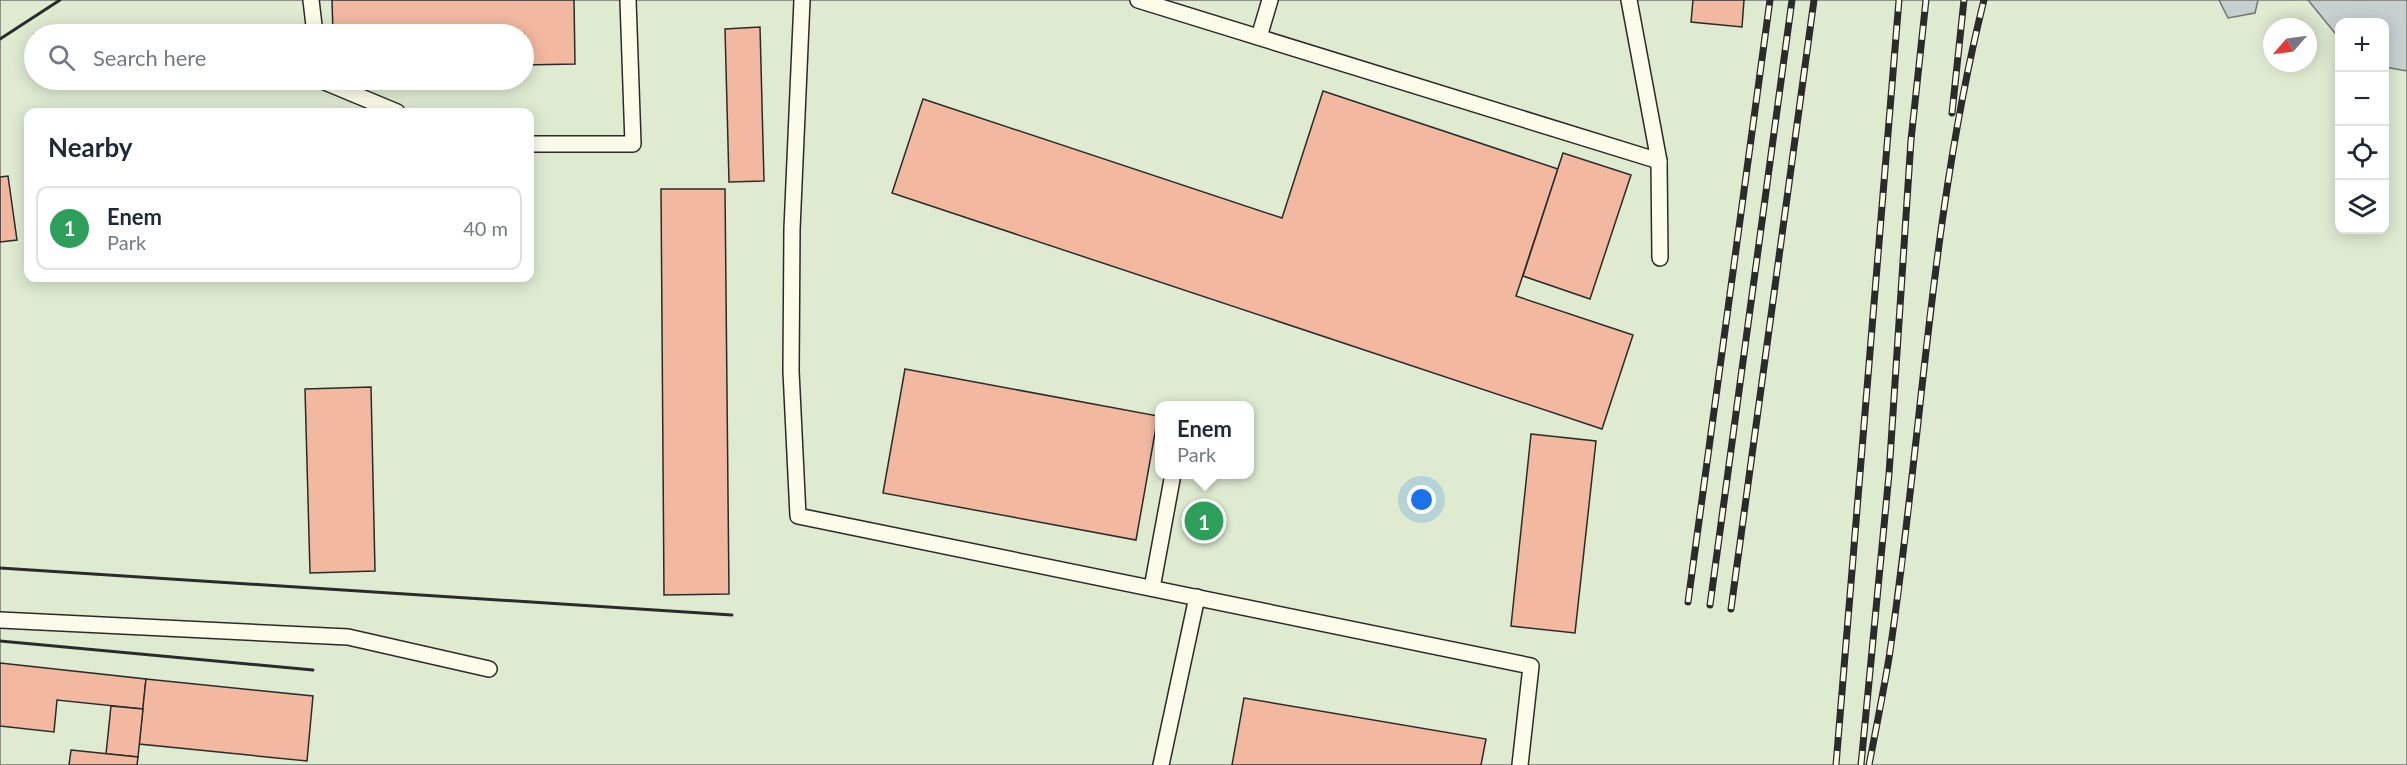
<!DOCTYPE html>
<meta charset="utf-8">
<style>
:root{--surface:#fff;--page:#f2f2f3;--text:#1f2937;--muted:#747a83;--line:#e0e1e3;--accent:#111827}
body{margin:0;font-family:Lato,sans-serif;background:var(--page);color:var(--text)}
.controls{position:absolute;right:18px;top:18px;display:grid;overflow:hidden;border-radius:12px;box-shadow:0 3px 15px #0003}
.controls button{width:54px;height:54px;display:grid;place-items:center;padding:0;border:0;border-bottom:2px solid var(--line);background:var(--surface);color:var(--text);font:30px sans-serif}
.compass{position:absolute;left:2263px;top:18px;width:54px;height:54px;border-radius:50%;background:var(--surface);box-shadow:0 3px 15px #0003;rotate:242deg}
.you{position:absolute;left:1422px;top:500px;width:21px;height:21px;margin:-15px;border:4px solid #fff;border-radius:50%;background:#1a73e8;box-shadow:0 0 0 9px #1a73e833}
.badge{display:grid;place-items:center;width:39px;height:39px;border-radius:50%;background:var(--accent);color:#fff;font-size:20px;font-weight:700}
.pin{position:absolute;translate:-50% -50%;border:3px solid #fff;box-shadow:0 2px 6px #0006}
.popup{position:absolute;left:1155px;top:401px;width:99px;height:78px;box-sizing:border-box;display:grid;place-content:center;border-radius:12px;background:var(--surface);filter:drop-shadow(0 2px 4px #0005);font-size:20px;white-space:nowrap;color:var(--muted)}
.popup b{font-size:22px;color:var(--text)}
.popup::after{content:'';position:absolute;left:50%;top:100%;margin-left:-12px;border:12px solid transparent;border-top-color:var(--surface)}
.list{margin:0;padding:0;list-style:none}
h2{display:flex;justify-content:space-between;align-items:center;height:78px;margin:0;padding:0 24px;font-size:26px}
h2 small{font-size:20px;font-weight:400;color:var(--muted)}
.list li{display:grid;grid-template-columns:39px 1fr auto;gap:18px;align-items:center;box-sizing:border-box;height:84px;margin:0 12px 12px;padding:0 12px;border:2px solid var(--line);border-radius:12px}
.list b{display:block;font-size:22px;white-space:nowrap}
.list p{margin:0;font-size:20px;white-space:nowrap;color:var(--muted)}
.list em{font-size:20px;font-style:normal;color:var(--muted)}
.icon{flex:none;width:33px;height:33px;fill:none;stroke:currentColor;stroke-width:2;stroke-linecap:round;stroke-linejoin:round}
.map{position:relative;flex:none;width:2407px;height:765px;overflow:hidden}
.search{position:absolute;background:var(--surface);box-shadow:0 3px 15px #0003;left:24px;top:24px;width:510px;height:66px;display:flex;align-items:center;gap:15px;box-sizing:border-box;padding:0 21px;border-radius:33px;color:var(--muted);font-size:22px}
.panel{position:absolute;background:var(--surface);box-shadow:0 3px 15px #0003;left:24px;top:108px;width:510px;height:174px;border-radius:12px}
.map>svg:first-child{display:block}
</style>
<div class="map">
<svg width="2407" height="765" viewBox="0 0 2407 765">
<rect width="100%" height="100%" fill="#fdfbea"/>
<path fill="#deebd1" stroke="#74746e" stroke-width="1.5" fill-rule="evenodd" d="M0 0H2407V765H0ZM2340 22H2384V230H2340ZM2272 27H2308V63H2272ZM34 34H524V80H34ZM28 112H530V278H28ZM1159 406H1249V474H1159Z"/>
<g fill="#c7d0d0" stroke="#74746e" stroke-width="1.5">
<polygon points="2219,0 2258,0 2255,13 2228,18"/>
<polygon points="2308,0 2407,0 2407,71 2385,67 2384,22 2340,22 2339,38"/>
</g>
<g fill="#f2b8a0" stroke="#2b2b2b" stroke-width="1.5">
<polygon points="332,0 574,0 575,64 524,65 524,34 333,34"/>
<polygon points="1693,0 1744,0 1742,27 1691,22"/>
<polygon points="760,27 764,181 729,182 725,29"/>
<polygon points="1323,91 1558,169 1516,296 1633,335 1602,429 892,193 923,99 1282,218"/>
<polygon points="1563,153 1631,175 1590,299 1523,276"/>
<polygon points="8,176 17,240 0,242 0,177"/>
<polygon points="661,189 725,189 729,594 664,595"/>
<polygon points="905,369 1158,416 1136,540 883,493"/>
<polygon points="371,387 375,571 310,573 305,389"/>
<polygon points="1531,434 1596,441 1575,633 1511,626"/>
<polygon points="0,663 146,679 143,709 57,700 54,732 0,726"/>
<polygon points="146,679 313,696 307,761 139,744"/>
<polygon points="1244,698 1486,739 1481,765 1232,765"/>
<polygon points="111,706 143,709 138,757 106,754"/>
<polygon points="71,750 138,757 137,765 69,765"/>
</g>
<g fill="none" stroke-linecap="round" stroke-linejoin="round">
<g stroke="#2b2b2b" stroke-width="18">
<g id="lane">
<polyline points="311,0 315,34"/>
<polyline points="802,0 792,229 791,371 798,516 1531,666 1520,765"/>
<polyline points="1138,0 1659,161"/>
<polyline points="1629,0 1659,161 1660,258"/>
<polyline points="1259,37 1270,0"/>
<polyline points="320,80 397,112"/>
<polyline points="530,144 633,144 628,0"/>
<polyline points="1152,588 1173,474"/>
<polyline points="0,620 348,637 489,669"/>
<polyline points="1161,765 1197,597"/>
</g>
</g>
<use href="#lane" stroke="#fdfbea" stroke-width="15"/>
<g stroke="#2b2b2b" stroke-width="7">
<g id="rail">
<polyline points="1952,113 1964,0"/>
<polyline points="1688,602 1770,0"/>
<polyline points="1710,605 1792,0"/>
<polyline points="1731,609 1814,0"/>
<polyline points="1836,765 1899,0"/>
<polyline points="1861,765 1889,474 1911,140 1926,0"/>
<path d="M1869 765C1876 729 1883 694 1889 658 1922 439 1930 216 1984 0"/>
</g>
</g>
<use href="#rail" stroke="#fdfbea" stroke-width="4.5" stroke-dasharray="14" stroke-linecap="butt"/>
<g stroke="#2b2b2b" stroke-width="3">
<polyline points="0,39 60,0"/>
<polyline points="0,568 732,615"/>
<polyline points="0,641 313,670"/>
</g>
</g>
</svg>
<div class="controls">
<button>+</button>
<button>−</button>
<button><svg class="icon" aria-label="locate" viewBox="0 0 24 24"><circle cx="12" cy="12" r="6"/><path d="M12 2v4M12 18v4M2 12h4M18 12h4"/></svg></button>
<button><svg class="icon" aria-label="layers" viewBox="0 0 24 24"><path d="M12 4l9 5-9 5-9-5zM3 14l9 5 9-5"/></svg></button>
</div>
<svg class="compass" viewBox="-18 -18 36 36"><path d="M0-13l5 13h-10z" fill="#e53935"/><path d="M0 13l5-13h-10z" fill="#747a83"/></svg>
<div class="you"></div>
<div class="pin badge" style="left:1204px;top:521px;background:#2e9e5b">1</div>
<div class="popup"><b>Enem</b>Park</div>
<div class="search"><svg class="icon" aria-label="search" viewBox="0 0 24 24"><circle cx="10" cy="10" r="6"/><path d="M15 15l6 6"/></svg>Search here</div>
<section class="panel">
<h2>Nearby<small></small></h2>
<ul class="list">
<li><span class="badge" style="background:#2e9e5b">1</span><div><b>Enem</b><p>Park</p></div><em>40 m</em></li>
</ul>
</section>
</div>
